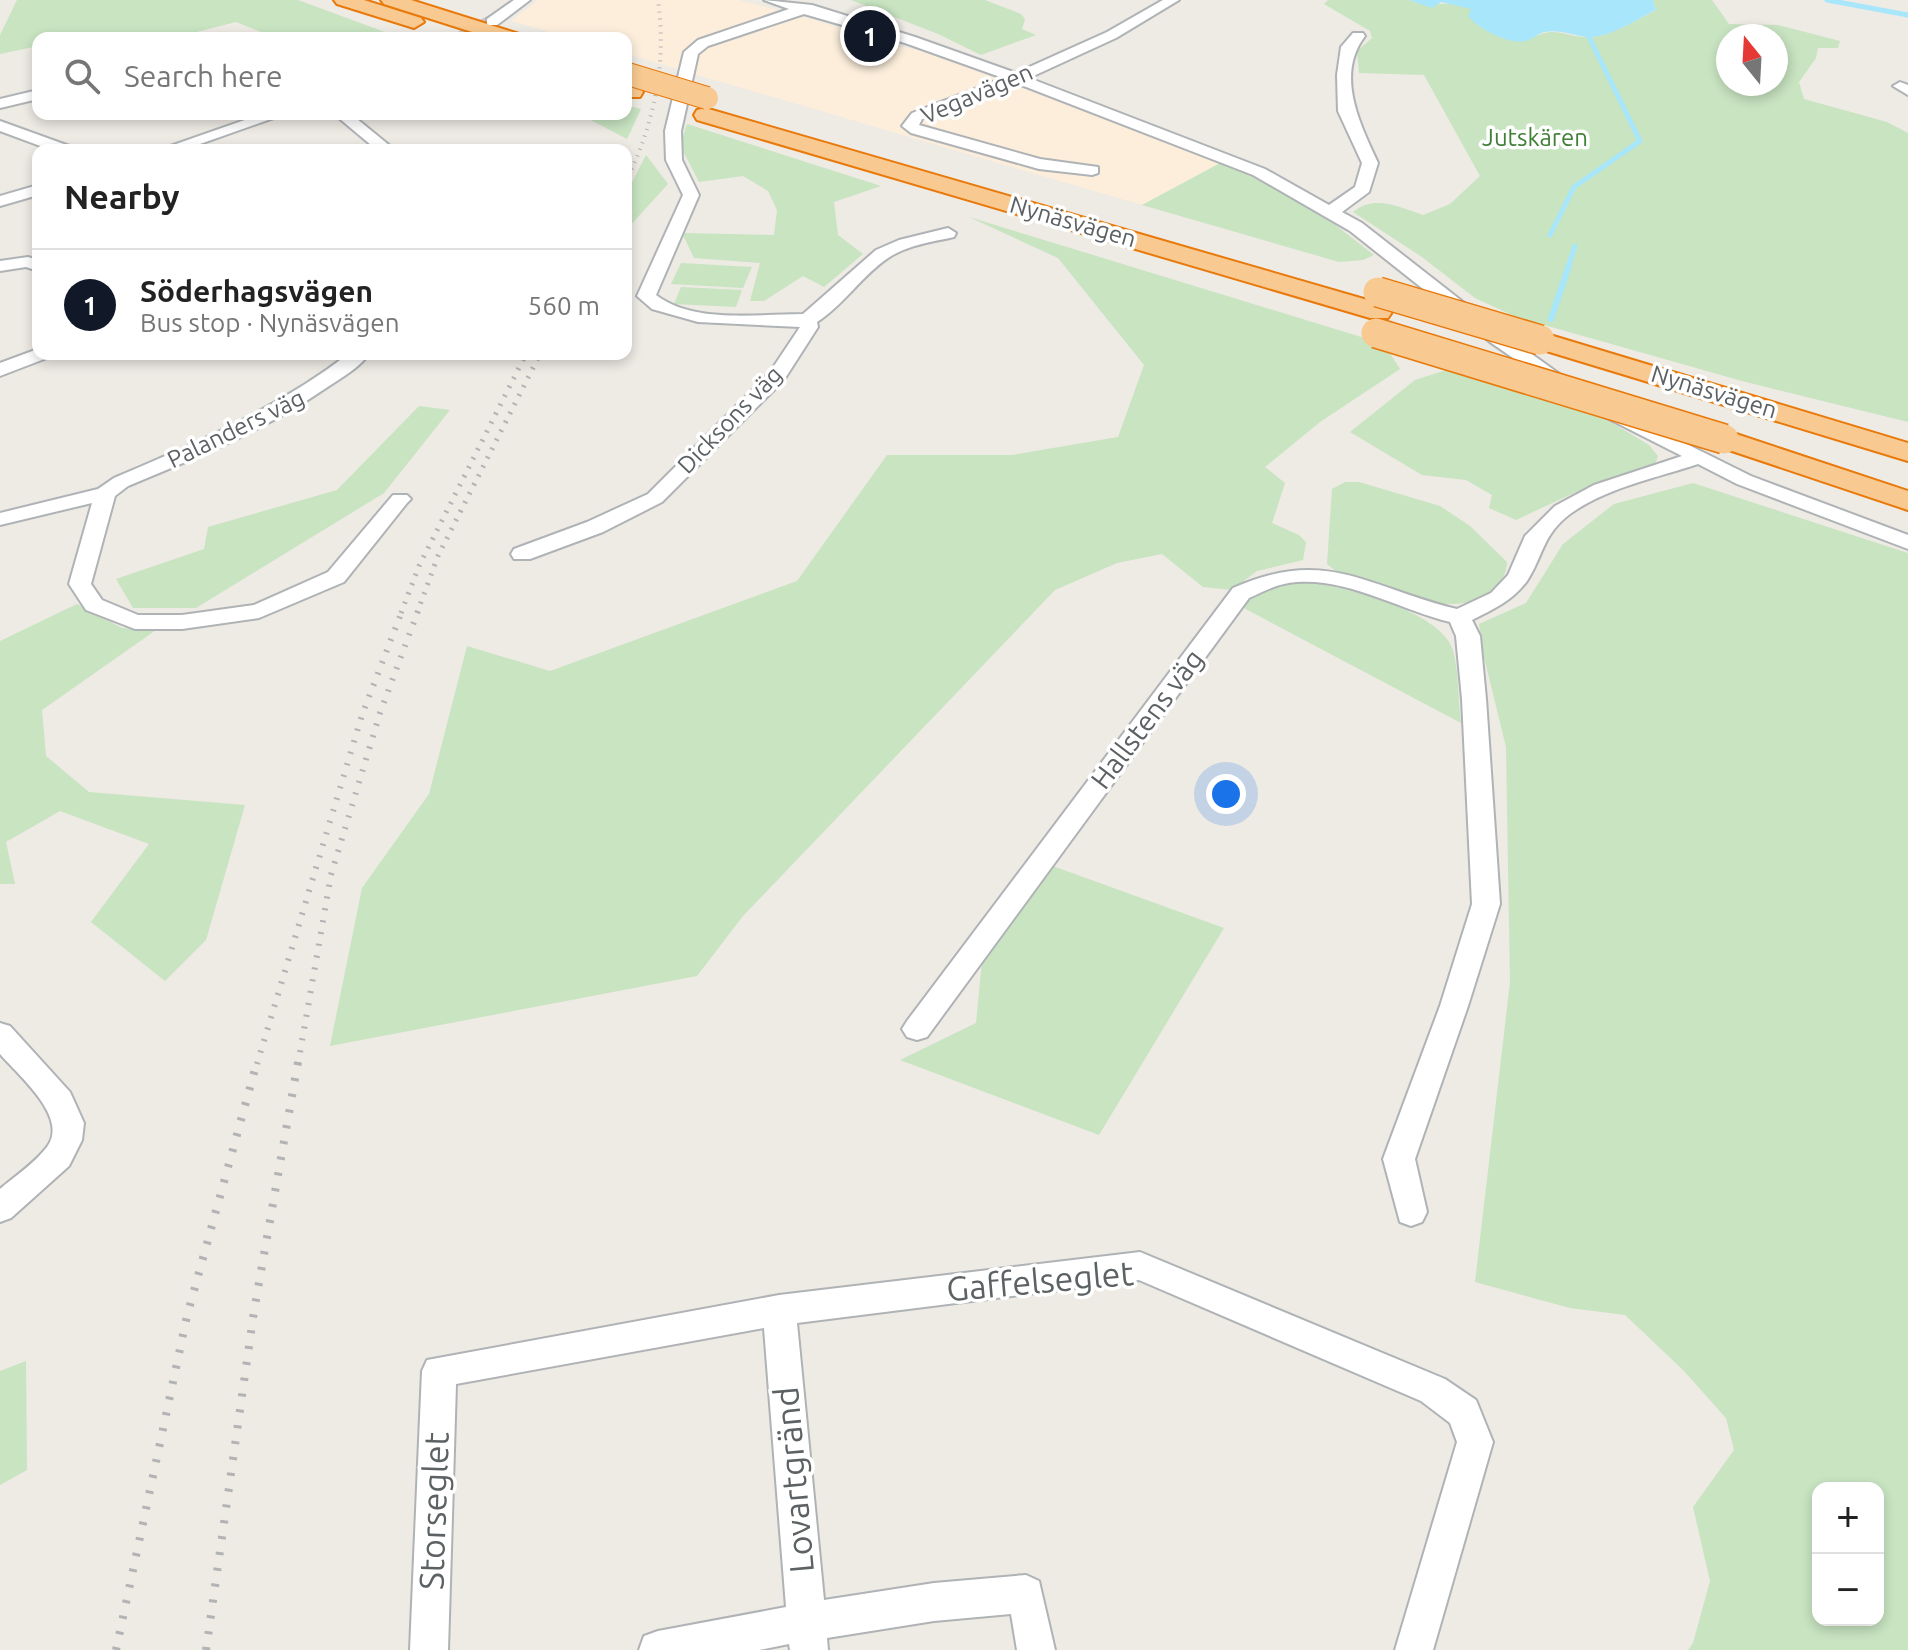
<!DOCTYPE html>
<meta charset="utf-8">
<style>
:root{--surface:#fff;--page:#f2f2f2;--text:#222;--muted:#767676;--line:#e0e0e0;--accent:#111827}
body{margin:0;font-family:Ubuntu,sans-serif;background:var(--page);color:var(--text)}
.controls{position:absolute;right:24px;bottom:24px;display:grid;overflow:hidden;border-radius:16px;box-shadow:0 4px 12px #0003}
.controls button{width:72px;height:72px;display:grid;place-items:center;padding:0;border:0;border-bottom:2px solid var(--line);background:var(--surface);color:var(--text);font:40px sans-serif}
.compass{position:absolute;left:1716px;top:24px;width:72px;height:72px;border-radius:50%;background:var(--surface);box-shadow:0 4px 12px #0003;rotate:342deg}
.you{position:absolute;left:1226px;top:794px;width:28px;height:28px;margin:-20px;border:6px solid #fff;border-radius:50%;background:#1a73e8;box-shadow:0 0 0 12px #1a73e833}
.badge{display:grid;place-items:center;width:52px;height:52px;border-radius:50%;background:var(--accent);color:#fff;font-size:26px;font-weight:700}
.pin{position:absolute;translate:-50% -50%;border:4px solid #fff;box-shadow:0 2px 8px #0006}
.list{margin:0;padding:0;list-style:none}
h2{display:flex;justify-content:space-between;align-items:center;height:104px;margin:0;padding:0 32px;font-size:34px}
h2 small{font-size:26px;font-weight:400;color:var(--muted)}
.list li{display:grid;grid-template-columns:52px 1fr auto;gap:24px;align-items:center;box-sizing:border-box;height:112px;padding:0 32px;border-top:2px solid var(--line)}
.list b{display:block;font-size:30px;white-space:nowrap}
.list p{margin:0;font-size:26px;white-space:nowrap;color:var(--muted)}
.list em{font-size:26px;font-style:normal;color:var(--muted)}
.icon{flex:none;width:44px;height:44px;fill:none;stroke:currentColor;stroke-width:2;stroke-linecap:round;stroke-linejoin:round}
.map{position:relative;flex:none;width:1908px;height:1650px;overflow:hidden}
.search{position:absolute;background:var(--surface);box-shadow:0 4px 12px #0003;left:32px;top:32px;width:600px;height:88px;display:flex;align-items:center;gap:20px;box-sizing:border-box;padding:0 28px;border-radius:16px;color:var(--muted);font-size:30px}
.panel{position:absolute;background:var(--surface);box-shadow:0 4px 12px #0003;left:32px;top:144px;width:600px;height:216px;border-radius:16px}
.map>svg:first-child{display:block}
</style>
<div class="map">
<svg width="1908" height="1650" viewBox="0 0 1908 1650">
<rect width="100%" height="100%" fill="#eeeae4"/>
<polygon fill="#fceedb" points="538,0 739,0 819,21 886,44 919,50 1224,161 1142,205 626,54 626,38 571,38 511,21"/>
<g fill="#c8e4c1" fill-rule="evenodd">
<polygon points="17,0 298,0 401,38 276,38 236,22 173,38 38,38 38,46 0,54 0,35"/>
<polygon points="851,0 985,0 1021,14 1025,19 1022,29 1036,35 981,55 938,34"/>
<path d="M1328 0H1409C1425 8 1441 1 1459 5 1484 10 1507 28 1529 40 1556 23 1565 39 1591 37 1613 35 1637 20 1656 10L1653 0H1712L1729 24 1778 25 1840 41 1838 48H1818L1816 58 1799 82 1804 99 1887 122 1908 133V422L1742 381 1516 317 1475 298 1422 257 1353 212C1375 194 1399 207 1423 215L1450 204 1480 176 1424 75 1359 73 1357 51 1372 38 1370 31 1324 4ZM1728 36H1776V84H1728Z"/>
<polygon points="626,105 641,109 627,139 579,114 626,114"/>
<polygon points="687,124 881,186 834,202 838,235 863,254 824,287 803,276 764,301 750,301 760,263 694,258 682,233 774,235 777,210 768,191 743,176 699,182 680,145"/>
<polygon points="646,155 668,184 626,230 626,194"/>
<polygon points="1224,161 1320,213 1374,255 1363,260 1339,262 1142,205"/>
<polygon points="969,217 1384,344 1400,369 1320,422 1265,467 1285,483 1272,523 1299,535 1306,542 1303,560 1257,571 1232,590 1203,587 1162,554 1117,563 1055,590 743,916 697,976 330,1046 362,888 429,794 467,646 550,671 797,581 887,455 1012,455 1118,437 1144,365 1058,258"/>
<polygon points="681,263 752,267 743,288 671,284"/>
<polygon points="681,287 742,290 736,307 674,304"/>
<path d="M1462 365 1567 396 1649 445 1658 456 1655 465C1605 477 1563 498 1516 520L1489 508 1492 495 1466 480 1422 475 1350 432 1415 380Z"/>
<polygon points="419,406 450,410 384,493 196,608 133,608 116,579 204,549 208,527 337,490"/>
<path d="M1345 482H1359L1440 506 1470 526 1507 562C1506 575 1503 579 1494 588 1457 626 1380 586 1337 572L1327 564 1332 489Z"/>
<path d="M1693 483 1908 553V1650H1688L1693 1643 1710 1581 1693 1507 1734 1450 1726 1418 1683 1370 1625 1315 1570 1308 1475 1282 1510 982 1506 747 1483 653 1479 624 1526 603 1563 544 1614 504ZM1818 1488H1878V1620H1818Z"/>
<path d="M1307 582C1342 586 1441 611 1453 650 1459 672 1458 700 1461 723L1240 606C1262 590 1280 585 1307 582Z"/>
<polygon points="77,604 122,628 156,630 42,710 46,756 89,792 245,805 206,940 165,981 91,922 149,844 60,811 6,842 15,884 0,884 0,641"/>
<polygon points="1050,865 1224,928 1099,1135 900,1060 976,1023 982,961"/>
<polygon points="26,1361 27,1470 0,1485 0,1371"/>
</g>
<path fill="#a7e6fb" d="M1409 0H1653L1656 10C1637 19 1610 38 1588 37 1573 36 1560 29 1545 32 1538 33 1535 38 1529 40 1511 47 1479 29 1468 16L1471 9 1441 2 1432 8Z"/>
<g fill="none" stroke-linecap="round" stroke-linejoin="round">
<g stroke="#a7e6fb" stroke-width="5">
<polyline points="1827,0 1908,15"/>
<polyline points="1550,235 1574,187 1640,141 1589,37"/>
<polyline points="1568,267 1575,246"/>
</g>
<polyline stroke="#a7e6fb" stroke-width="6" points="1551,319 1569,265"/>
<polyline stroke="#cac8c4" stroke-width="15" stroke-dasharray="15 8" stroke-linecap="butt" points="462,38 492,22"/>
<g stroke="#afb3b6" stroke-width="4">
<g id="minor">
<polygon points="514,0 530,0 497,25 487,25 487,19"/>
<path d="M764 0 812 5 915 37 1016 73 1107 32 1163 0H1179L1116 38 1029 78 1265 169 1329 205 1355 187 1362 163 1338 111 1337 75 1341 47 1353 33H1363L1365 36C1335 75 1360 124 1378 163L1369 192 1342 212 1362 223 1504 334 1579 388 1569 394 1562 392 1490 342 1350 231 1253 175 1016 83 922 119 919 125 1040 159 1098 167V173L1092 175 1039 169 911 133 902 126 912 113 1003 78 905 43 804 14 708 46 698 54 681 131 682 160 699 195 656 295C694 324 758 314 803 314L876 250 899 240 948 228 956 233 954 237C932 242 907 245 888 258 861 276 844 305 817 322L818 327 784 380 662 502 603 532 530 559H514L511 554 514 549 587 522 648 494 770 372 800 327 698 322 652 309 637 296 683 195 666 160 665 131 684 52 698 40 789 9Z"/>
<polygon points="1900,82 1908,85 1908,95 1893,86"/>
<polygon points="38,90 38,99 0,108 0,99"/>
<polygon points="262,114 285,114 183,150 159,150"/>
<polygon points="334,114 351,114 395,150 377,150"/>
<polygon points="0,121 72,147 74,150 51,150 0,131"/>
<polygon points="38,185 38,195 0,206 0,196"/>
<polygon points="28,257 38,260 38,271 26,267 0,271 0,261"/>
<polygon points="38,349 38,354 49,354 47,358 0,376 0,363"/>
<path d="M348 354H369C359 368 341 378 326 388 265 430 196 458 128 486L115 496 91 584 102 600 138 615H182L254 605 328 572 393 495H407L411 499 407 503 344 582 259 618 182 629H135L86 610 69 584 92 503 0 525V513L98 489 114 478C196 443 277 409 348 354Z"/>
<path d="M1610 406 1751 476 1908 535V549L1737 484 1698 464C1656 478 1606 488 1570 514 1542 535 1543 557 1527 581 1512 601 1494 609 1472 620L1480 636 1486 699 1500 904 1468 1006 1415 1159 1427 1212 1422 1222 1411 1226 1400 1222 1383 1159 1440 1006 1472 904 1462 699 1456 636 1450 622C1401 610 1348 578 1297 582 1279 583 1264 591 1249 598L927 1037 917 1040 907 1037 902 1029 907 1021 1233 588C1327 546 1368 588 1457 609L1491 593 1508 575 1525 536 1555 506 1594 485 1682 456 1603 416 1600 412 1603 408Z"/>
<path d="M0 1023 10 1026 70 1092 84 1123 82 1140 69 1166 11 1218 0 1222V1189C15 1176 35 1163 47 1147 70 1118 18 1075 0 1054Z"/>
<polygon points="1140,1252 1445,1379 1476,1400 1493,1442 1433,1650 1395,1650 1457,1442 1450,1423 1421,1401 1139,1280 797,1323 824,1600 934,1583 1026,1575 1039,1581 1055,1650 1017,1650 1011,1614 934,1621 827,1638 828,1650 790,1650 789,1644 759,1650 639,1650 644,1636 658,1631 786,1607 764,1328 456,1384 448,1650 410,1650 422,1371 427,1360 779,1295"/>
</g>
</g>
<g stroke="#e8790a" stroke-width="4">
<g id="highway">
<polygon points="334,0 364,0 421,18 424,22 414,28 337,4"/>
<polygon points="381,0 411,0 519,34 522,38 491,38 384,4"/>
<polygon points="626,85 640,87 643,92 640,97 626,97"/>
<polygon points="705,108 1388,306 1392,312 1388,318 1370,318 697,120 694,115 697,110"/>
<polygon points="1540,332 1908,443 1908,461 1530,346 1526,340 1530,334"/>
<polygon points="1724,430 1908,491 1908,510 1714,445 1709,439 1714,433"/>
</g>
</g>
<use href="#minor" fill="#fff" fill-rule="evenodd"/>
<use href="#highway" fill="#f8ca91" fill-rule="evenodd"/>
<path stroke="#b2b3b4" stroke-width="4" stroke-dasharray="1 6" stroke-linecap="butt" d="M626 182C654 123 667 65 658 0"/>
<g stroke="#b2b3b4" stroke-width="5" stroke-dasharray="2 8" stroke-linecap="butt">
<polyline points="401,613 419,566 526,354"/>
<polyline points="417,613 438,556 540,354"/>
</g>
<g stroke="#b2b3b4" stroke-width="6" stroke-dasharray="2 10" stroke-linecap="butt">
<polyline points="257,1064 362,715 402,611"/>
<polyline points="298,1064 331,875 380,713 418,611"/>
</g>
<g stroke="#b2b3b4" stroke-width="8" stroke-dasharray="3 13" stroke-linecap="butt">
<polyline points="116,1650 187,1316 257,1062"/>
<polyline points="206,1650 254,1311 298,1062"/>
</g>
<g stroke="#e8790a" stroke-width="24" stroke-linecap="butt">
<polyline id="highway-bridge-far1" points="628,74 707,98"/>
</g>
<g stroke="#e8790a" stroke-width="32" stroke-linecap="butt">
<g id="highway-bridge">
<polyline points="1378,292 1540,340"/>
<polyline points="1376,333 1724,439"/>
</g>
</g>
<use href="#highway-bridge-far1" stroke="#f8ca91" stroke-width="22"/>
<use href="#highway-bridge" stroke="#f8ca91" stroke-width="29"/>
</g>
<g text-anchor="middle" stroke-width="7" stroke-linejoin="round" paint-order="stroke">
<g font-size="24" fill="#5c6164" stroke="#fff">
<text transform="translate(977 94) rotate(-23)" y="8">Vegavägen</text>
<text transform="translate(1073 222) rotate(16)" y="8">Nynäsvägen</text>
<text transform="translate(1714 392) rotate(17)" y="8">Nynäsvägen</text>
<text transform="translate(730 420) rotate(-46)" y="8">Dicksons väg</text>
<text transform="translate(236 429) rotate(-26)" y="8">Palanders väg</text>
</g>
<g font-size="24" fill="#418037" stroke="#fff">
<text x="1535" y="146">Jutskären</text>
</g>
<g font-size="28" fill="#5c6164" stroke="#fff">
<text transform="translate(1147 719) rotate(-53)" y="10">Hallstens väg</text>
</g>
<g font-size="34" fill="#5c6164" stroke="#fff">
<text transform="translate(1040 1281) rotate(-5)" y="12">Gaffelseglet</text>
<text transform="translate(794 1480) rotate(-95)" y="12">Lovartgränd</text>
<text transform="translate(434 1511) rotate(-88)" y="12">Storseglet</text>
</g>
</g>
</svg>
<div class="controls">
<button>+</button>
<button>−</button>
</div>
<svg class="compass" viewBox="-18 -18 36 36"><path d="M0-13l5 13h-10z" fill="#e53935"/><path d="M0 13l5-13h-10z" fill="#767676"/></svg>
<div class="you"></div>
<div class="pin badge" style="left:870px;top:36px">1</div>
<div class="search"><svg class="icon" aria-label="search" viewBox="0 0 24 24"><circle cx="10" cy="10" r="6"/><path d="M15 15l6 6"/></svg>Search here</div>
<section class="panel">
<h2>Nearby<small></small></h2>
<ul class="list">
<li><span class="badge">1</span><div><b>Söderhagsvägen</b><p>Bus stop · Nynäsvägen</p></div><em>560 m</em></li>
</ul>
</section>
</div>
